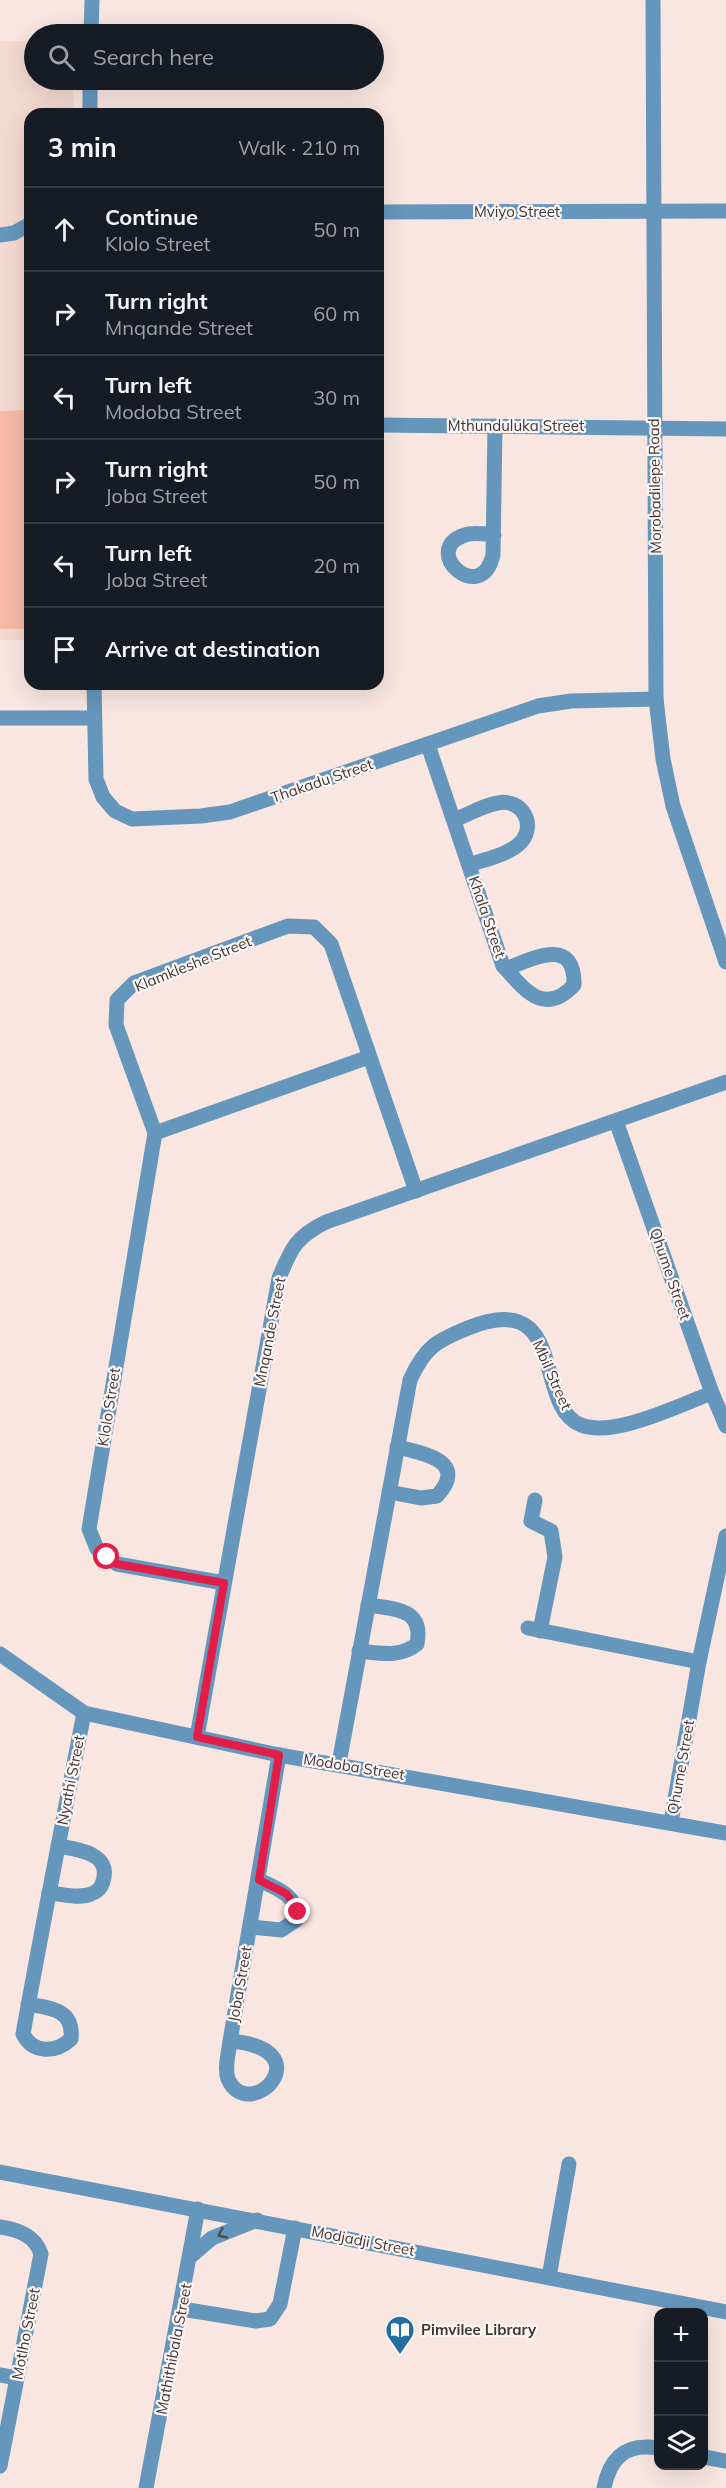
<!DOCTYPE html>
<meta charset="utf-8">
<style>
:root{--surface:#171b24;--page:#20242c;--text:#f1f3f6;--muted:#9ea1a6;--line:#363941}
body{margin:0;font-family:Mulish,sans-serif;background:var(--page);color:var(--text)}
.controls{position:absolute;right:18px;bottom:18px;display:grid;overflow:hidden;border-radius:12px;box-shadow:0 6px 24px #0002}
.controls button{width:54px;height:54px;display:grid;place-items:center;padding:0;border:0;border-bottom:2px solid var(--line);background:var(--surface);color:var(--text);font:30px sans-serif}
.stop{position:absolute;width:18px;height:18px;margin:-14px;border:4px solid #e11d48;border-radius:50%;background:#fff}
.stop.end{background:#e11d48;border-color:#fff;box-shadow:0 2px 6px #0008}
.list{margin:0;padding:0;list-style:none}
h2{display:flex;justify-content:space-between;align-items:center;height:78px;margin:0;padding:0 24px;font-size:26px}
h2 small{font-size:20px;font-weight:400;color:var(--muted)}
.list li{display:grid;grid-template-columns:39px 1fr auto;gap:18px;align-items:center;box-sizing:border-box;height:84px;padding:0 24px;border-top:2px solid var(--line)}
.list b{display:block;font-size:22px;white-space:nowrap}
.list p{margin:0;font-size:20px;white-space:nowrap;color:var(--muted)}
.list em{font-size:20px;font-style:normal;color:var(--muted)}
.icon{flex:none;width:33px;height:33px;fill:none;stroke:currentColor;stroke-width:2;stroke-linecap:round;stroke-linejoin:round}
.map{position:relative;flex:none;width:726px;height:2488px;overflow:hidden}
.search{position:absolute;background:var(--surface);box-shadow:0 6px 24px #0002;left:24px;top:24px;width:360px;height:66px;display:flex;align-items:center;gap:15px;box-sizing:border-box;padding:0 21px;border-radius:33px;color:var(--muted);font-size:22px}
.panel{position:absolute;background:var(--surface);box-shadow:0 6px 24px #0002;left:24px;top:108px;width:360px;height:582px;border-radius:18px}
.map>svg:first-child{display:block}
</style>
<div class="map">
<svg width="726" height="2488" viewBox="0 0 726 2488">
<rect width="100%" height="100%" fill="#f9e6e0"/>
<polygon fill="#f4d9d0" points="0,41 34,41 34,80 73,80 74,114 30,114 30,640 0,640"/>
<polygon fill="#f7baa8" points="30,410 30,629 0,629 0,411"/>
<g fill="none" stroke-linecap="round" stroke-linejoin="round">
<g stroke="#6596bc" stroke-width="15">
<polyline points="653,0 656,699 663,759 673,806 726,962"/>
<polyline points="91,34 92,0"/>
<polyline points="90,114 90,80"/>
<polyline points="378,212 726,211"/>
<polyline points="0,235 14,233 30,224"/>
<polyline points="378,425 726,429"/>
<path d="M494 535C485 534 473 532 465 535 419 550 481 607 493 555L495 426"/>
<polyline points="94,684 96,779 103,797 115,811 132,819 201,816 230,812 538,706 571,701 656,699"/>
<polyline points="0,718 94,718"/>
<path d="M428 745 503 966 506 969C527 993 546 1015 574 985 575 936 533 958 506 969"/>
<path d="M454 820C468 815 483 805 498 803 521 798 537 824 521 842 509 855 485 859 469 865"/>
<polyline points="616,1121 712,1393 726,1426"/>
<polyline points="155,1133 369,1057"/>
<path d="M389 1492 421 1498 437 1496C469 1461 423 1453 397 1447"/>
<polyline points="535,1500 531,1521 551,1531 555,1557 540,1631"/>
<polyline points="224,1583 117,1564 97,1549 89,1529 155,1133 116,1025 117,1000 134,983 288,926 314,927 331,944 416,1191"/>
<polyline points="528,1628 699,1662"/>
<path d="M359 1651C380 1653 400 1658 417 1644 424 1608 394 1609 368 1605"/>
<polyline points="0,1654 84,1713 279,1755 726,1833"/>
<path d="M197 1737 279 1278C291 1248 297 1236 326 1222L726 1082"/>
<path d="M339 1763 410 1380C425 1347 436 1341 468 1328 570 1287 532 1406 581 1425 614 1438 679 1405 712 1393"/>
<polyline points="671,1822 699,1662 726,1536"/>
<path d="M49 1893C62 1894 79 1899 91 1894 97 1892 102 1887 103 1881 112 1853 76 1849 58 1846"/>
<path d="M251 1927 281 1930 296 1920C300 1897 277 1888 259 1880"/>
<path d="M28 2004C52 2008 74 2010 71 2039 56 2053 33 2054 23 2034 42 1927 63 1820 84 1713"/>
<path d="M230 2041C325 2049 249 2126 228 2079 224 2068 229 2052 230 2041L279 1755"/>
<polyline points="0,2172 726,2312"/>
<path d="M0 2227C18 2230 35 2235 41 2254L0 2466"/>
<polyline points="191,2256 212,2238 257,2220"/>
<polyline points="549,2277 569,2164"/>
<polyline points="182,2309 256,2321 270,2319 280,2304 295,2228"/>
<polyline points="0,2375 17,2378"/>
<polyline points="704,2457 726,2461"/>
<polyline points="146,2488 198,2209"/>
<path d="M604 2488C610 2457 626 2443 658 2448"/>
</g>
</g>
<defs><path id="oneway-chevron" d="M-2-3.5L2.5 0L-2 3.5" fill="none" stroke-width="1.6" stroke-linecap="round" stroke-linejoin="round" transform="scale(1.5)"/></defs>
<use stroke="#484f57" href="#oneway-chevron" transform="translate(222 2234) rotate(155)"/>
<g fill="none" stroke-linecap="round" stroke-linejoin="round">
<polyline stroke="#e11d48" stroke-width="8" points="107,1557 117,1564 224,1583 197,1737 279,1755 259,1880 287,1894 298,1912"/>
</g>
<defs>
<g id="library-pin" transform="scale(1.5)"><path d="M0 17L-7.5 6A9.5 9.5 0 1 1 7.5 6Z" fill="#216ea0" stroke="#fef6f4"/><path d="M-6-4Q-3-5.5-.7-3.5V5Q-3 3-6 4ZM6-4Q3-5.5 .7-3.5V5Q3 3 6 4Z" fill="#fff"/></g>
</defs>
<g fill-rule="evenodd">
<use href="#library-pin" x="400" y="2330"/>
</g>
<g text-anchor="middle" stroke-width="4.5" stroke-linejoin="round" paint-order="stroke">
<g font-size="15" fill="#3f3735" stroke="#fef6f4">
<text x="517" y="217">Mviyo Street</text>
<text x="516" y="431">Mthunduluka Street</text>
<text transform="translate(655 486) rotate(-91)" y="5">Morobadilepe Road</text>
<text transform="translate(322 781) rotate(-19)" y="5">Thakadu Street</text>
<text transform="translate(487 917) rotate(71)" y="5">Khala Street</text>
<text transform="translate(193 964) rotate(-22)" y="5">Klamkleshe Street</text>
<text transform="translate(670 1274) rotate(71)" y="5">Qhume Street</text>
<text transform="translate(270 1332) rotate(-79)" y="5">Mnqande Street</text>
<text transform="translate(552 1375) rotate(66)" y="5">Mbil Street</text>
<text transform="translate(109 1407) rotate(-81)" y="5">Klolo Street</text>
<text transform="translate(354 1767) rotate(9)" y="5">Modoba Street</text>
<text transform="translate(681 1767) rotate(-80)" y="5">Qhume Street</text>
<text transform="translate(71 1780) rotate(-79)" y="5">Nyathi Street</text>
<text transform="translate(240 1984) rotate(-80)" y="5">Joba Street</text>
<text transform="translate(363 2241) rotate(11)" y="5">Modjadji Street</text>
<text transform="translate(26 2334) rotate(-79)" y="5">Motlho Street</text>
<text transform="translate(174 2349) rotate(-79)" y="5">Mathithibala Street</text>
</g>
<g font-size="15" font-weight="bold" fill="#3f3735" stroke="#fef6f4" text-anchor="start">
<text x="421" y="2335">Pimvilee Library</text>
</g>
</g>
</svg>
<div class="controls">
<button>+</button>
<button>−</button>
<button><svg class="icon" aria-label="layers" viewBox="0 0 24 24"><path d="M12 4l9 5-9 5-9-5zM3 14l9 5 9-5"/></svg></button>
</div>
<div class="stop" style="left:107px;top:1557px"></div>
<div class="stop end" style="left:298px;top:1912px"></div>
<div class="search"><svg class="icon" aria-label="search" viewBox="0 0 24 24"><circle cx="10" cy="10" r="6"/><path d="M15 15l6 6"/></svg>Search here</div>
<section class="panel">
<h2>3 min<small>Walk · 210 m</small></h2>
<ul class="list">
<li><svg class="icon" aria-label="ahead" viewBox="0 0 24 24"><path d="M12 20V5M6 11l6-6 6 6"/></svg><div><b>Continue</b><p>Klolo Street</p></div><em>50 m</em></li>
<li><svg class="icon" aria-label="right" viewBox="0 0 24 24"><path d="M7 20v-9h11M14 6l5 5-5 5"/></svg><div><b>Turn right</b><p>Mnqande Street</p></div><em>60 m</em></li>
<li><svg class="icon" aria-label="left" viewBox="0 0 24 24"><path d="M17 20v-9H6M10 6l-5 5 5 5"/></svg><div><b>Turn left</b><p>Modoba Street</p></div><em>30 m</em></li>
<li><svg class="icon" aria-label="right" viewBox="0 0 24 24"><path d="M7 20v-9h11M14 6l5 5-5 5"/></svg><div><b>Turn right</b><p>Joba Street</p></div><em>50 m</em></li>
<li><svg class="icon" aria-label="left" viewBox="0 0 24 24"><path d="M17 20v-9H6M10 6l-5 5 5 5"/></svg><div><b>Turn left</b><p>Joba Street</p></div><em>20 m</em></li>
<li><svg class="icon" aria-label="arrive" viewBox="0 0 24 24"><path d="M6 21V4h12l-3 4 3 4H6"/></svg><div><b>Arrive at destination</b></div></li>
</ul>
</section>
</div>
